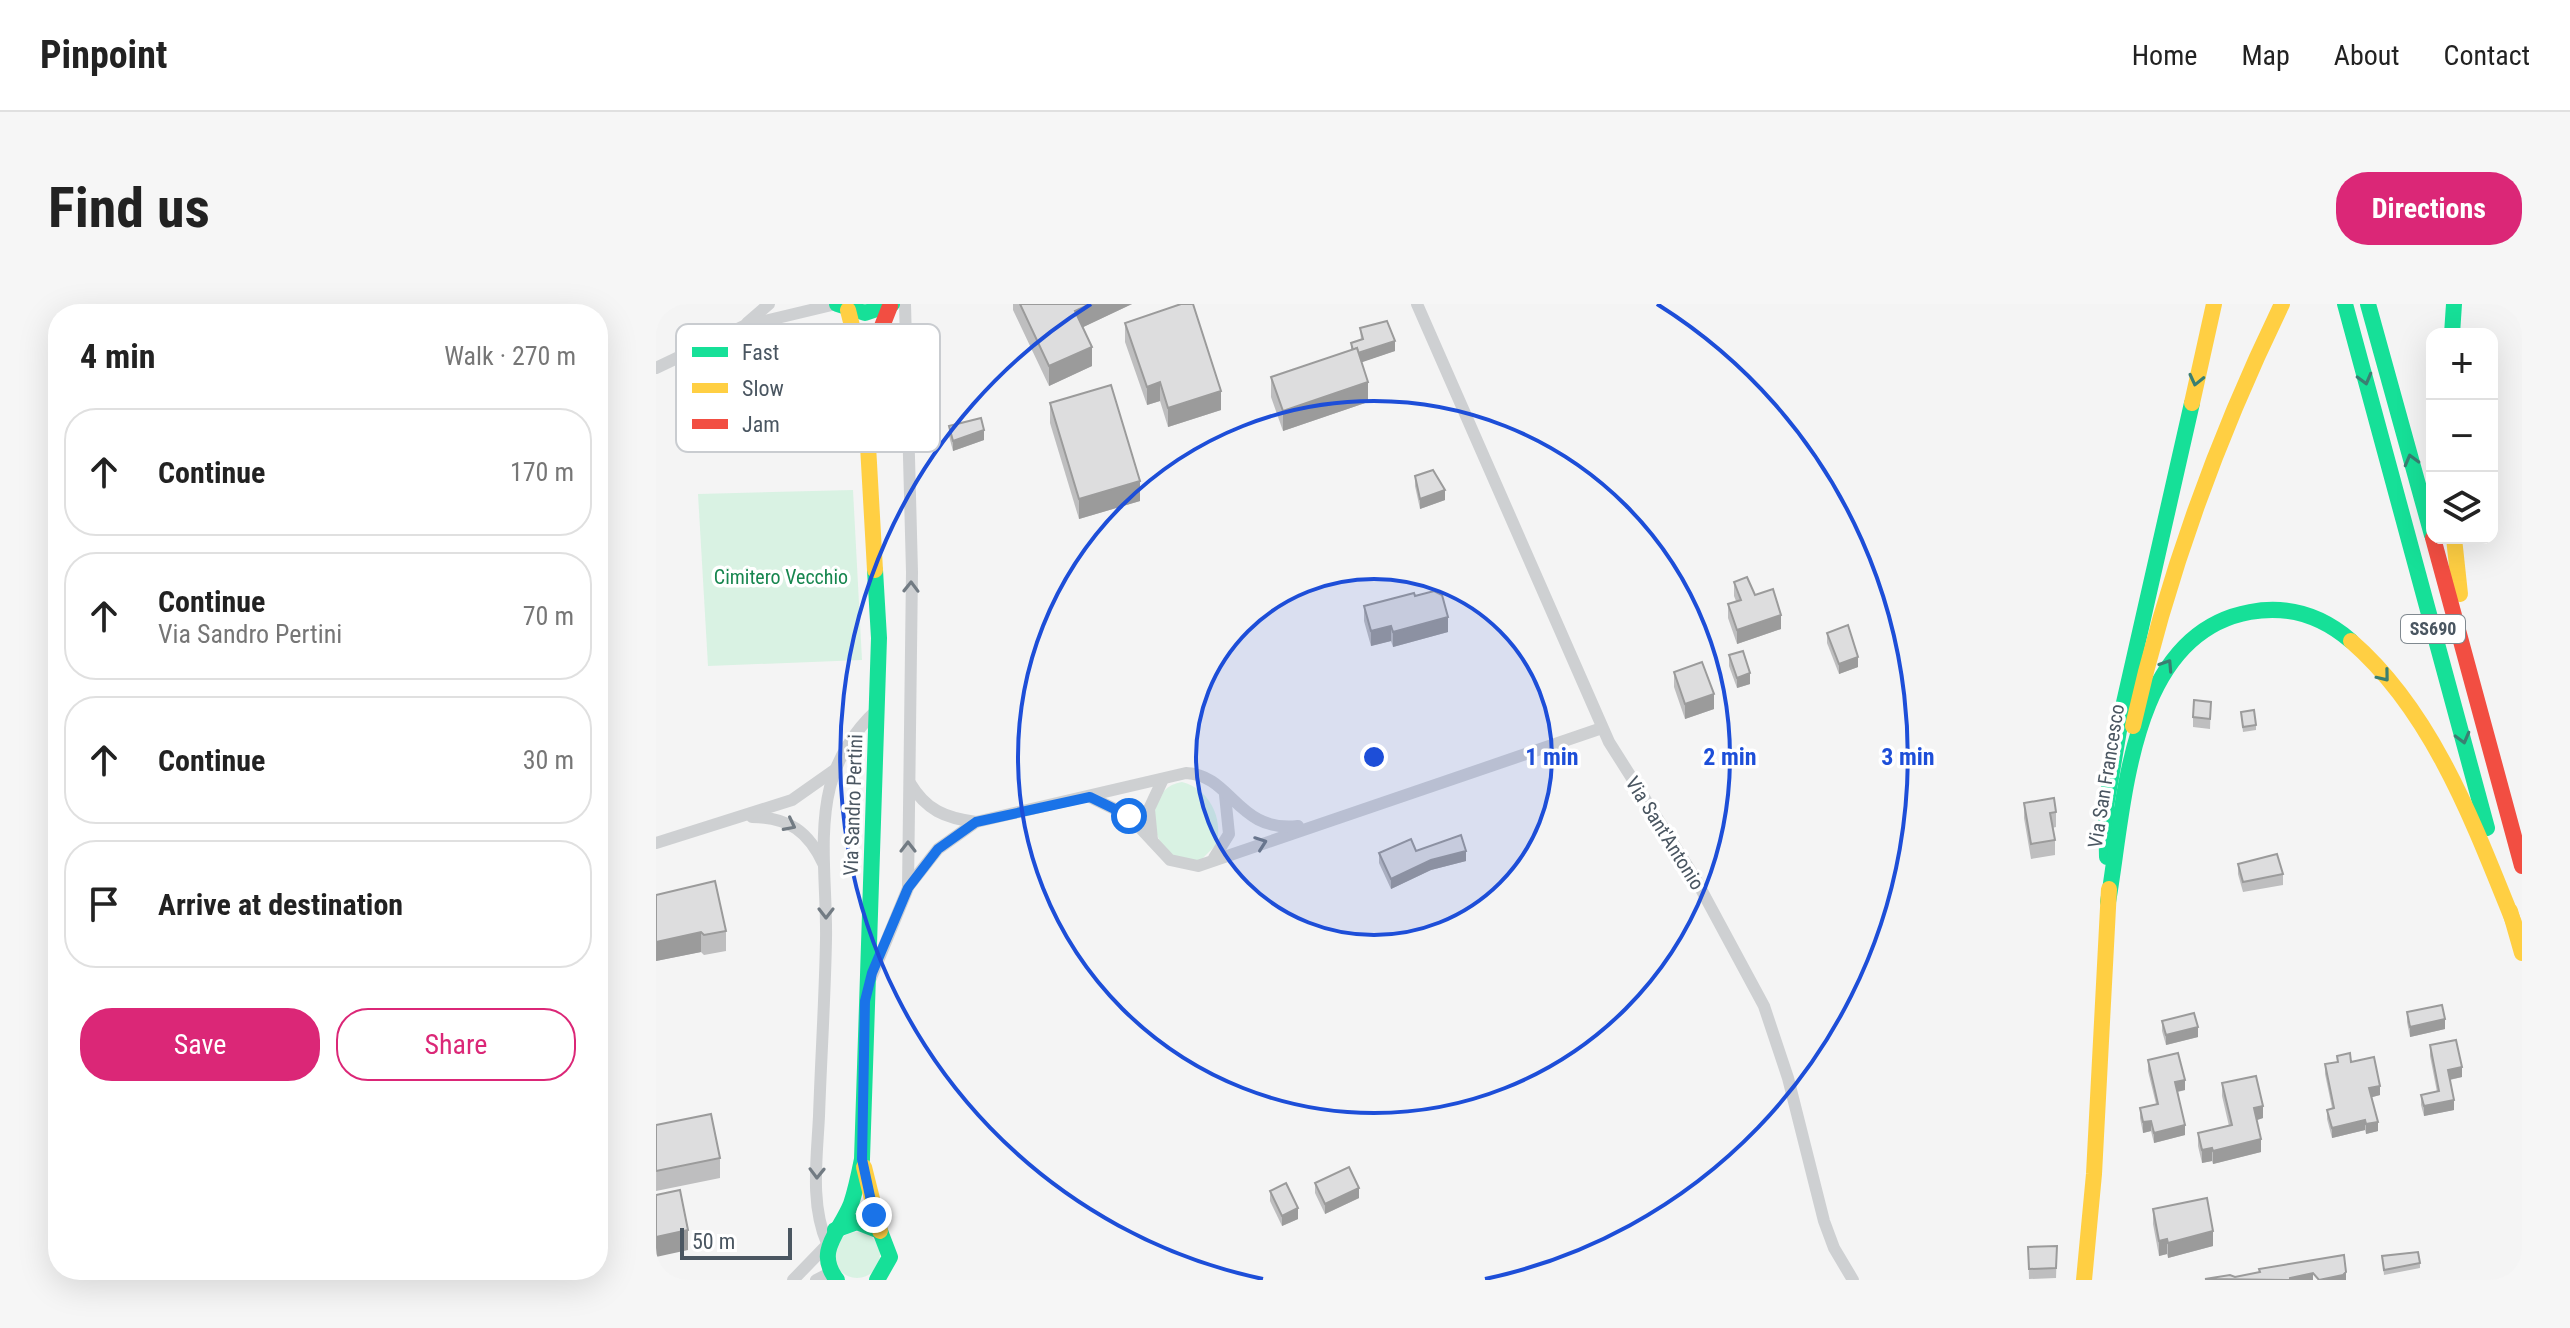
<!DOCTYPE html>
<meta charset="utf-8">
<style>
:root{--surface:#fff;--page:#f6f6f6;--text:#222;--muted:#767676;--line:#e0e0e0;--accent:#db2777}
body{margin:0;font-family:"Roboto Condensed",sans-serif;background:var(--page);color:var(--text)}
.controls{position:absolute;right:24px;top:24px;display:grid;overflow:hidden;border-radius:16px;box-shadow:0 8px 32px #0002}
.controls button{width:72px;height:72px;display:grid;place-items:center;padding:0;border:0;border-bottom:2px solid var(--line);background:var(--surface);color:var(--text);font:40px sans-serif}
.scale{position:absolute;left:24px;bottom:20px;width:112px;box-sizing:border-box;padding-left:8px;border:4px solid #4a5661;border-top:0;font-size:22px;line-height:28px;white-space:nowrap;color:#4a5661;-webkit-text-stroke:6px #fff;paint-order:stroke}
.stop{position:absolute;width:24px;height:24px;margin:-18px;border:6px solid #1a73e8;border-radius:50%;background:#fff}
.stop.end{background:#1a73e8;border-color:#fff;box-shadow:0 2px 8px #0008}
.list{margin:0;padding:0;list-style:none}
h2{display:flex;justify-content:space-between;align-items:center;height:104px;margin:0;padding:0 32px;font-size:34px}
h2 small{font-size:26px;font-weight:400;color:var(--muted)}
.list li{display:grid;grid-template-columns:52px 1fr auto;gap:24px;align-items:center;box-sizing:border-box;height:128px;margin:0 16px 16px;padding:0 16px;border:2px solid var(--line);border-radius:32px}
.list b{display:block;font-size:30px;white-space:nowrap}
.list p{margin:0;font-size:26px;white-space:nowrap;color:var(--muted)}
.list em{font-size:26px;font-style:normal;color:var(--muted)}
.actions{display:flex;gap:16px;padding:24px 32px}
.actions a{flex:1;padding:18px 0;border:2px solid var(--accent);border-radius:32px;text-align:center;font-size:28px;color:var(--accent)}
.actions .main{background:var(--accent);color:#fff}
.icon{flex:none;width:44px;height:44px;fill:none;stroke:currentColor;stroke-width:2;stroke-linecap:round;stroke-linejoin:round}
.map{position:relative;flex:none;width:1866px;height:976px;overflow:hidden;border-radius:32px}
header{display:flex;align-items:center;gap:48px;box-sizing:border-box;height:112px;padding:0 40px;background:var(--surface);border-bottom:2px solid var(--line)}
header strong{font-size:38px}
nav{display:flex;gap:44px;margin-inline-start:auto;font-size:28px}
.intro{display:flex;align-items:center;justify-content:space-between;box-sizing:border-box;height:192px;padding:0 48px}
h1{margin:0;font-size:56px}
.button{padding:20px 36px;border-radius:32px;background:var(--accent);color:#fff;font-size:28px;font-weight:700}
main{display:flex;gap:48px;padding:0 48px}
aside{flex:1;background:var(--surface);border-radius:32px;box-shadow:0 8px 32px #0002}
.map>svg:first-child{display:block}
</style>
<header>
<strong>Pinpoint</strong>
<nav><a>Home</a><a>Map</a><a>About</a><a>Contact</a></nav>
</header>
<div class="intro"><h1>Find us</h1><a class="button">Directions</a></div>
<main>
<aside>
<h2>4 min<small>Walk · 270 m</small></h2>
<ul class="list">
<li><svg class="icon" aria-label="ahead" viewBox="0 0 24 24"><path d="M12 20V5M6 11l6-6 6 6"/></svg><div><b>Continue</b></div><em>170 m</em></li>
<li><svg class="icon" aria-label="ahead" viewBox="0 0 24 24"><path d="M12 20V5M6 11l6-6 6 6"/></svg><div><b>Continue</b><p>Via Sandro Pertini</p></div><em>70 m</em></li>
<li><svg class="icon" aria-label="ahead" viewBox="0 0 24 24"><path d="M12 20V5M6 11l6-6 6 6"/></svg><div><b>Continue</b></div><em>30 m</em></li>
<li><svg class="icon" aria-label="arrive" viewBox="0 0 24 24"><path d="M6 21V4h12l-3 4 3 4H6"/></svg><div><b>Arrive at destination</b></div></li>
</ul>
<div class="actions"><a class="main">Save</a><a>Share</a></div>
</aside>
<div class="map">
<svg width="1866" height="976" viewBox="0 0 1866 976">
<rect width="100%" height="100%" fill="#f4f4f4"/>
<g fill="#d9f2e3">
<polygon points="197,186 206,356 52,362 42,190"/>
<path d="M526 478C553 485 567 513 561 540L544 557 521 556C517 552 511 547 507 542 492 521 496 482 526 478Z"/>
<circle cx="201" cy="951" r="23"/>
</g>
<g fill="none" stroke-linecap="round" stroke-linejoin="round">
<g stroke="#ced0d2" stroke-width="12">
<polyline points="761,0 953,438 1039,574 1108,702 1132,774 1168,917 1178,944 1197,976"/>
<polyline points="91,19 113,0"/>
<polyline points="0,64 88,22 180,0"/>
<path d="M254 479C270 506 289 514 320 518"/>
<polyline points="434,493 473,512 514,556 542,562 946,424"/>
<path d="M96 513C133 513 153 528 168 561"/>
<polyline points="496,536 493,505 507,475"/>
<polyline points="0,539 136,496 180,465"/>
<polyline points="558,554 573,530 569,491"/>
<path d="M252 583 282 545 320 518 530 469C576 471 581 529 642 522"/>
<polyline points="215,674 252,584 256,268 249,0"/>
<path d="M171 939C154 900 161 854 163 812 165 753 169 694 170 635 171 586 162 531 174 483 181 454 199 426 221 406"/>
<polyline points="137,976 170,942"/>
<polyline points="160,976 174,969"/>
</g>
<g stroke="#16e098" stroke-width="16">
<polyline points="181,0 209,9 236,0"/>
<polyline points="1689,0 1831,524"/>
<polyline points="1712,0 1776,231"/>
<polyline points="1796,30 1798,0"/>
<polyline points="1451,553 1450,503 1467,403 1536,99"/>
<path d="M1452 598C1469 501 1472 330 1594 308 1632 301 1666 312 1695 337"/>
<polyline points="179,926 201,918 224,927 234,953 221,976"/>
<path d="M181 976C158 947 184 928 195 900 200 885 203 870 206 855L223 334 219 266"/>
</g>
<g stroke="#ffcf43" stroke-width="16">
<polyline points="192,6 208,70 219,266"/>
<polyline points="1536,99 1558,0"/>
<polyline points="1798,234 1804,290"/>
<path d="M1695 337C1777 408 1818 520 1858 619"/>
<path d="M1477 422C1510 274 1560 136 1626 0"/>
<polyline points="1854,607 1866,649"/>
<polyline points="208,863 224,927"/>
<polyline points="1428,976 1438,870 1453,585"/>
</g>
<g stroke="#f24e42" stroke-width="16">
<polyline points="208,68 234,2"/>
<polyline points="1777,234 1866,562"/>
</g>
</g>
<g fill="#bebebf">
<polygon points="357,0 476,0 427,23 436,62 393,82 357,6"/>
<polygon points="469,19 565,106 512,123 504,97 491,101 469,38"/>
<polygon points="704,24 739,47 705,58 712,98 627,127 615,93 615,73 695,46 695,39 705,36"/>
<polygon points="394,99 484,197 423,215 394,119"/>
<polygon points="293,122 328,136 297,147 293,132"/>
<polygon points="759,172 789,196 764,205 759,182"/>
<polygon points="1078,278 1099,291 1125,325 1081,340 1072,314 1072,300 1080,297 1078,292"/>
<polygon points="759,292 792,328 737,343 735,337 715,342 708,317 708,302"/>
<polygon points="1171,329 1202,363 1183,370 1171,339"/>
<polygon points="1073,351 1094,380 1081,384 1073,362"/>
<polygon points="1018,368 1058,405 1029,415 1018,383"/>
<polygon points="1555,398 1554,425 1537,423 1537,413"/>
<polygon points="1585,408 1600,421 1600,426 1587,428"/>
<polygon points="1368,499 1400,508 1400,523 1396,524 1399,536 1399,551 1375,555 1368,514"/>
<polygon points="760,547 810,557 775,566 735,585 723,559 723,549"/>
<polygon points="1582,560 1627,570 1627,581 1587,588 1582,570"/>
<polygon points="0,591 70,627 70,647 48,651 45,648 0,657"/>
<polygon points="1751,708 1789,725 1754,733 1751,718"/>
<polygon points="1506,717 1542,733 1510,741 1506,727"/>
<polygon points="1774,741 1806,773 1794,776 1798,806 1768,812 1765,801 1765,791 1781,788 1774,752"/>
<polygon points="1681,752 1695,758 1724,791 1716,793 1722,827 1710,830 1709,826 1676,834 1671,815 1671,806 1676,804 1669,770 1669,760 1681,758"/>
<polygon points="1492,756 1529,786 1522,788 1529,831 1498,839 1495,827 1487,829 1484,814 1484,804 1500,800 1492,767"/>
<polygon points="1566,779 1607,814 1601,816 1605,848 1557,860 1556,857 1546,859 1542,842 1542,829 1573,822 1566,792"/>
<polygon points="0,821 64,854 64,874 0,887"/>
<polygon points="659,879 703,894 669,910 659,889"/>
<polygon points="614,887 642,915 626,922 614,897"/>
<polygon points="1497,905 1557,942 1512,954 1511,950 1503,952 1497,920"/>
<polygon points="1401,942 1400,974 1373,975 1372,943"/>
<polygon points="1726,952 1764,959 1764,964 1728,971"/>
</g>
<g fill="#9b9b9b">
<polygon points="434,0 476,0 419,27 419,7"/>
<polygon points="739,37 739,47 698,61 698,51"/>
<polygon points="436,43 436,62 393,82 393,62"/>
<polygon points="504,78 504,97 491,101 491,83"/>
<polygon points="712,78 712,98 627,127 627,107"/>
<polygon points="565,87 565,106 512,123 512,104"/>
<polygon points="328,126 328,136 297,147 297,137"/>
<polygon points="484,177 484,197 423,215 423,195"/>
<polygon points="789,186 789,196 764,205 764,195"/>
<polygon points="1125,311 1125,325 1081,340 1081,326"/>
<polygon points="792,313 792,328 737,343 737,328"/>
<polygon points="735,322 735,337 715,342 715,327"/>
<polygon points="1202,353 1202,363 1183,370 1183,360"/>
<polygon points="1094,369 1094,380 1081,384 1081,374"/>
<polygon points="1058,390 1058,405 1029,415 1029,400"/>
<polygon points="810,547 810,557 775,566 735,585 735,575 775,556"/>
<polygon points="45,628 45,648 0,657 0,638"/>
<polygon points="1789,715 1789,725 1754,733 1754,723"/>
<polygon points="1542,723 1542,733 1510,741 1510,731"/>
<polygon points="1806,763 1806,773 1792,776 1792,766"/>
<polygon points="1529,776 1529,786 1519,788 1519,778"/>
<polygon points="1724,782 1724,791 1713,794 1713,784"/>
<polygon points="1798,796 1798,806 1768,812 1768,802"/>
<polygon points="1607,802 1607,814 1598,817 1598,804"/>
<polygon points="1709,816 1709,826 1676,834 1676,824"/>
<polygon points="1495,817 1495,827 1487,829 1487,818"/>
<polygon points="1722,818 1722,827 1710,830 1710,820"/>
<polygon points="1529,821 1529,831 1498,839 1498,829"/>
<polygon points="1605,835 1605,848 1557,860 1557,847"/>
<polygon points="1556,844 1556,857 1546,859 1546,846"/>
<polygon points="703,884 703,894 669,910 669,900"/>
<polygon points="642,904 642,915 626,922 626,912"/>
<polygon points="32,926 32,946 0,953 0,933"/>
<polygon points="1557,927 1557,942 1512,954 1512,939"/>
<polygon points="1511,935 1511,950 1503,952 1503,937"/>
<polygon points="1690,968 1690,976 1663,976"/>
<polygon points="1657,969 1657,976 1634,976 1634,974"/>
</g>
<g fill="#ddddde" stroke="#9b9b9b" stroke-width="2">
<polygon points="364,0 434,0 419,7 436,43 393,62"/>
<polygon points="525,0 537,0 565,87 512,104 504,78 491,83 469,19"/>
<polygon points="731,17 739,37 702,49 701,44 697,46 695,39 707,35 704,24"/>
<polygon points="701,44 712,78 627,107 615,73"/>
<polygon points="455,81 484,177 423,195 394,99"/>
<polygon points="325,114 328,126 297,137 293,122"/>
<polygon points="777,166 789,186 764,195 759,172"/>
<polygon points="1091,273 1099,291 1117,285 1125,311 1081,326 1072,300 1085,296 1078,278"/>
<polygon points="778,287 786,291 792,313 737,328 735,322 715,327 708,302 758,289 759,292"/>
<polygon points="1192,321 1202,353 1183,360 1171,329"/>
<polygon points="1087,347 1094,369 1081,374 1073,351"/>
<polygon points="1046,358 1058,390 1029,400 1018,368"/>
<polygon points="1538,396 1555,398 1554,415 1537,413"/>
<polygon points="1598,406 1600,421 1587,423 1585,408"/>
<polygon points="1398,494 1400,508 1394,509 1399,536 1375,540 1368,499"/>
<polygon points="805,531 810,547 775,556 735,575 723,549 755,535 760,547"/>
<polygon points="1621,550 1627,570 1587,578 1582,560"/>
<polygon points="59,577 70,627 48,631 45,628 0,638 0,591"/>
<polygon points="1786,701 1789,715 1754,723 1751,708"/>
<polygon points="1538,709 1542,723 1510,731 1506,717"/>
<polygon points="1800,736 1806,763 1792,766 1798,796 1768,802 1765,791 1783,787 1774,741"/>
<polygon points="1522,749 1529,776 1519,778 1529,821 1498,829 1495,817 1487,818 1484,804 1502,800 1492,756"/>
<polygon points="1694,749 1695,758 1718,753 1724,782 1713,784 1722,818 1710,820 1709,816 1676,824 1671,806 1678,804 1669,760 1682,758 1681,752"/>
<polygon points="1600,772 1607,802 1598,804 1605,835 1557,847 1556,844 1546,846 1542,829 1576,821 1566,779"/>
<polygon points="55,810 64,854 0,867 0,821"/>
<polygon points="693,863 703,884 669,900 659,879"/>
<polygon points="630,879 642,904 626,912 614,887"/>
<polygon points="24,886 32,926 0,933 0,891"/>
<polygon points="1551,894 1557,927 1512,939 1511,935 1503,937 1497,905"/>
<polygon points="1401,942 1400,964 1373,965 1372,943"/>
<polygon points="1762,948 1764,959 1728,966 1726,952"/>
<polygon points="1688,951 1690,968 1687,971 1663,976 1657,969 1634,974 1634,976 1549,975 1574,971 1579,973 1604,968 1603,965"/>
</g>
<defs><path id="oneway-chevron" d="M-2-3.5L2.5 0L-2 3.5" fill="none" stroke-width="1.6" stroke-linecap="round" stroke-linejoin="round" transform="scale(2)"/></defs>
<g stroke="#3a7f72">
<use href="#oneway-chevron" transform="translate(1709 75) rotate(75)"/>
<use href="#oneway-chevron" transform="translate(1540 76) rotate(103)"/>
<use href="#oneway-chevron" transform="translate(1755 156) rotate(-105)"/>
<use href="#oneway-chevron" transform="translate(1511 361) rotate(-57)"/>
<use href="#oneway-chevron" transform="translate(1728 372) rotate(51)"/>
<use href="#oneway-chevron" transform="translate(1807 434) rotate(75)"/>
</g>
<g stroke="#727b83">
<use href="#oneway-chevron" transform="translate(255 283) rotate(-89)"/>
<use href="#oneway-chevron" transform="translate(134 521) rotate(27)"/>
<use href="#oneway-chevron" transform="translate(605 539) rotate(-20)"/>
<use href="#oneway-chevron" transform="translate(252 543) rotate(-90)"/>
<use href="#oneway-chevron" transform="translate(170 609) rotate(90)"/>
<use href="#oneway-chevron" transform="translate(161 869) rotate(91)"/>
</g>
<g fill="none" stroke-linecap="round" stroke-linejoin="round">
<polyline stroke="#1a73e8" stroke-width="10" points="218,911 206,855 209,697 216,669 252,584 282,545 320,518 434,493 473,512"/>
</g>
<circle cx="718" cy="453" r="178" fill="#1d4ed8" fill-opacity=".12"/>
<g fill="none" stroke="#1d4ed8" stroke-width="4">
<circle cx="718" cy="453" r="178"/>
<circle cx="718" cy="453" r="356"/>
<path d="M607 975A534 534 0 0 1 435 0M1001 0A534 534 0 0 1 829 975"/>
</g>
<g text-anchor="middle" stroke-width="7" stroke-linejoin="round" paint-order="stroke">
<rect fill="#fff" stroke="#808990" stroke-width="2" x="1745" y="311" width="64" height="28" rx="6"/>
<g font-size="18" font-weight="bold" fill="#4a5661">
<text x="1777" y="331">SS690</text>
</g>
<g font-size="20" fill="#17864f" stroke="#fff">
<text x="125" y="280">Cimitero Vecchio</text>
</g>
<g font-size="20" fill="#4a5661" stroke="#fff">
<text transform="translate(1450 472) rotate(-81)" y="7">Via San Francesco</text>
<text transform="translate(197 501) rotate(-88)" y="7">Via Sandro Pertini</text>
<text transform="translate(1009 529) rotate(58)" y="7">Via Sant'Antonio</text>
</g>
</g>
<rect x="20" y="20" width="264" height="128" rx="12" fill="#fff" stroke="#c9ccd0" stroke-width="2"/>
<rect x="36" y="43" width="36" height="10" fill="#16e098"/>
<rect x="36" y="79" width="36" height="10" fill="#ffcf43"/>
<rect x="36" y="115" width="36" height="10" fill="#f24e42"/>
<g font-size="22" fill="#4a5661">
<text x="86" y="56">Fast</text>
<text x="86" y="92">Slow</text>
<text x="86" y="128">Jam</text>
</g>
<circle cx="718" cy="453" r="12" fill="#1d4ed8" stroke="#fff" stroke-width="4"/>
<g font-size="24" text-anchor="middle" font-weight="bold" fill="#1d4ed8" stroke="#fff" stroke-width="7" stroke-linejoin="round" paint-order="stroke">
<text x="896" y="461">1 min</text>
<text x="1074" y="461">2 min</text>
<text x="1252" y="461">3 min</text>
</g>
</svg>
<div class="controls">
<button>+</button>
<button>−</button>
<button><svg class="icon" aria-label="layers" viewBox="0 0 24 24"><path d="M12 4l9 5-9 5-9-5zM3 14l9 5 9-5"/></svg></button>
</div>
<div class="scale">50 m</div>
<div class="stop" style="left:473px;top:512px"></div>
<div class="stop end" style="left:218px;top:911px"></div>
</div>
</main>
